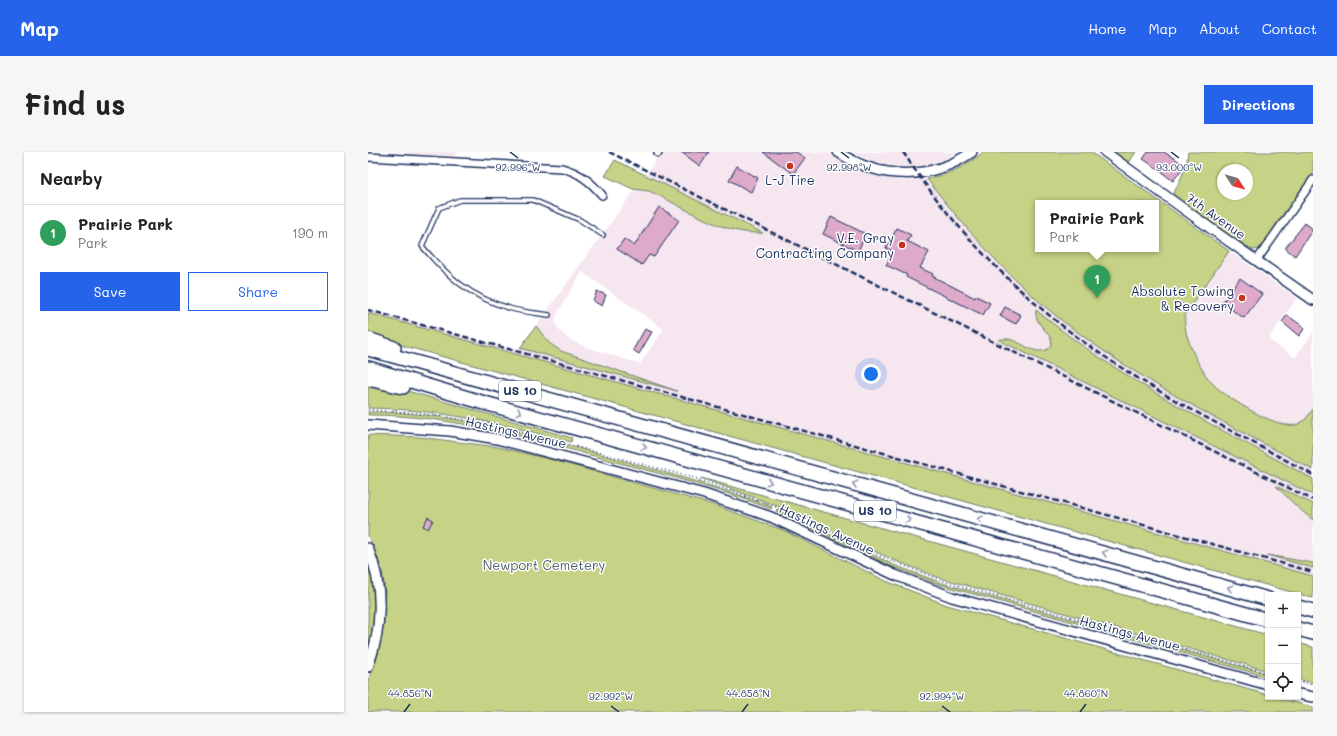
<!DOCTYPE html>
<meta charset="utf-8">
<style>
:root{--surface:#fff;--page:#f6f6f6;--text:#222;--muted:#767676;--line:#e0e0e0;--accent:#2563eb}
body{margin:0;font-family:Mali,sans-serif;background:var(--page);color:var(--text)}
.controls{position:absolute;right:12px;bottom:12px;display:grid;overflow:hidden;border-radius:0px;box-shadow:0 1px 3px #0004}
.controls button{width:36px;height:36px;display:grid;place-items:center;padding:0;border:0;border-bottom:1px solid var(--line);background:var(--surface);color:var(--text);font:20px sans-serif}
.compass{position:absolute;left:849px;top:12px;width:36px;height:36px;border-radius:50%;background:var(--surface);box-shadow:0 1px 3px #0004;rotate:126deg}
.you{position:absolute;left:503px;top:222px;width:14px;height:14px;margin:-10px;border:3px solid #fff;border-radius:50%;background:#1a73e8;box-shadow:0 0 0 6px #1a73e833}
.badge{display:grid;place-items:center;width:26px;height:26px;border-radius:50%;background:var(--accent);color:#fff;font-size:13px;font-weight:700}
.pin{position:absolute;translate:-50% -33px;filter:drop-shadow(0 1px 2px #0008)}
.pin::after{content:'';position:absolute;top:21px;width:14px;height:12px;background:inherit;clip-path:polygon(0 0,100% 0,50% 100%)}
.popup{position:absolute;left:667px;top:48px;width:124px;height:52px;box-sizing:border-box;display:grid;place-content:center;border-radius:0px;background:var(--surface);filter:drop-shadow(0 1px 3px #0005);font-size:13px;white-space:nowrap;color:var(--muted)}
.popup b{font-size:15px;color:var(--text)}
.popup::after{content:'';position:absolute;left:50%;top:100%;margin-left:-8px;border:8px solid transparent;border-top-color:var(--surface)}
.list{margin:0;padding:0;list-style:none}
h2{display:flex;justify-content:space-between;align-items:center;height:52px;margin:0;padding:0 16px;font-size:17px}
h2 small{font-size:13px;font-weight:400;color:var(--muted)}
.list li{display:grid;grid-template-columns:26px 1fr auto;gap:12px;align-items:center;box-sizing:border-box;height:56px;padding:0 16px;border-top:1px solid var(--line)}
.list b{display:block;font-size:15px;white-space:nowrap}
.list p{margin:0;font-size:13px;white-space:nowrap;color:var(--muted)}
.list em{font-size:13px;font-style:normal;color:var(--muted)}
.actions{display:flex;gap:8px;padding:12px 16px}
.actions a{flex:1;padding:9px 0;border:1px solid var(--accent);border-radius:0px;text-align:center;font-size:14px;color:var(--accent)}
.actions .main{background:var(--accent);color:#fff}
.icon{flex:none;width:22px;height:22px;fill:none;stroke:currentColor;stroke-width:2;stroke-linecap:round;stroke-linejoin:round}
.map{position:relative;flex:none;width:945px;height:560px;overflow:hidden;border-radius:0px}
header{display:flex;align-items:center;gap:24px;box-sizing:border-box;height:56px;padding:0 20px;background:var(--accent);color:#fff}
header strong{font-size:19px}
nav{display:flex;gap:22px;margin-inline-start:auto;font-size:14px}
.intro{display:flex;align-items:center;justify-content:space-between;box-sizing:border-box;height:96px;padding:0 24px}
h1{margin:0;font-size:28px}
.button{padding:10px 18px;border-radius:0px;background:var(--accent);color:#fff;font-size:14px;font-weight:700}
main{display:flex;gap:24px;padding:0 24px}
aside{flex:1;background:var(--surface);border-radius:0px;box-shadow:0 1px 3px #0004}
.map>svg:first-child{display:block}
</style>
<header>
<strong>Map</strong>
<nav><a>Home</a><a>Map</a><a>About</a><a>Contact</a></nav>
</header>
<div class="intro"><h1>Find us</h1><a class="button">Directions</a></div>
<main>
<aside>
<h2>Nearby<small></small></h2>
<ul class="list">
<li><span class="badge" style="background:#2e9e5b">1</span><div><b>Prairie Park</b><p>Park</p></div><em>190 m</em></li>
</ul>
<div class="actions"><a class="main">Save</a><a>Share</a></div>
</aside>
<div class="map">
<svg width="945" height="560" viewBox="0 0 945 560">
<rect width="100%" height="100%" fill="#fff"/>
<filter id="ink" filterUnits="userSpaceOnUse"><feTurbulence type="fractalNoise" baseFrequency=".025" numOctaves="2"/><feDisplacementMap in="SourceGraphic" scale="8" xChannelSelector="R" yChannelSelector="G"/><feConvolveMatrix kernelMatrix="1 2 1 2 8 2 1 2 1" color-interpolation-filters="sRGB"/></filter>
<g filter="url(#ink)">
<g fill="#f5e6ef" fill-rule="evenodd">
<polygon points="10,0 89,0 87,4"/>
<path d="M294 0H459L485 17 505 24 538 29 559 27 620 101 661 140 697 171 776 226 876 281 787 153 836 82 929 146 900 187 927 206 945 180V257L926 284 916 302 945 318V327L796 246 754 221 701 184 733 238 945 343V424L0 161V158L150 199ZM214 120 296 177 272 212 218 195 199 186 190 177 187 170 190 160Z"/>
<polygon points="483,0 592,0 564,12 537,15 510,12"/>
</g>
<g fill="#c6d285" stroke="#708072" fill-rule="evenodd">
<path d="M615 0H723L861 99 818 161C811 178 833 221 846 233 859 246 909 277 927 273 936 271 940 264 945 257V318C866 275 784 236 712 182 652 139 604 85 559 27 580 23 599 14 615 0ZM670 51H788V97H670Z"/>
<polygon points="746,0 768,0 761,11"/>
<path d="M820 0H945V24L896 92 891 97 885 98 863 85 805 43 818 15ZM855 18H879V42H855Z"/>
<path d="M247 8 395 81C357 83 324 60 290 43L281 39 265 37 237 24Z"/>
<path d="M668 158C752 228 849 275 945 327V343L631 188C648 181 663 206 680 197 693 184 665 176 668 158Z"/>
<polygon points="0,161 945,424 945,446 11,187 0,183"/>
<polygon points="168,174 181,191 193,199 309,239 152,196"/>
<path d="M0 231 43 240 204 286 203 290C136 272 70 257 0 256Z"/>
<path d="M0 260C78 259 154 281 228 301 287 318 347 333 404 355L403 357C352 337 297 323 244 309 164 287 84 263 0 263Z"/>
<polygon points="0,283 52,285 130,295 185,308 346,353 415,378 518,429 579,453 900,543 900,545 906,545 945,555 945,560 0,560 0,529 13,487 17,440 14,418 0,383"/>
<polygon points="333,326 900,483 900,519 569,425 521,406 423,359"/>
<polygon points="908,334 945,352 945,368 928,354"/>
<polygon points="409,357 526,413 574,431 900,522 900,525 573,433 525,415 408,359"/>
<polygon points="899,403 945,411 945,416"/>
<path d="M0 412C10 440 7 471 0 500Z"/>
<polygon points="930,491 945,495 945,531 930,527"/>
</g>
<g fill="#ddabc9" stroke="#1b2f5e">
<polygon points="313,0 341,0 332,14"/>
<polygon points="395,0 428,0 437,6 425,22"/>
<polygon points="780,0 796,0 817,13 805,29 796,22 796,21 775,7"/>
<polygon points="369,14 390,26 383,40 361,28"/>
<polygon points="291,55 311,68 286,105 281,103 274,113 249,97 256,87 266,94"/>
<polygon points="463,65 498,82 490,99 455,82"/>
<polygon points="937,71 945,77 927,104 918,97 918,95"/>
<polygon points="529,76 543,83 539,89 561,100 552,116 565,122 564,124 607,146 608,144 622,151 615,163 538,125 539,123 518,113 525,100 518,96"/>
<polygon points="872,126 894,142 876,166 854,151"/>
<polygon points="229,139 238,143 234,154 225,149"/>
<polygon points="637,155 653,163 648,172 632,164"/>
<polygon points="919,163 937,176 931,184 914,170"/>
<polygon points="277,177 284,180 271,202 265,198"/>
<polygon points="60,365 65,368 60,377 55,374"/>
</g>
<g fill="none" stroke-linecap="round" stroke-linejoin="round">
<g stroke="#1b2f5e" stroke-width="6">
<path id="service" d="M181 163C168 161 153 160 141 156 102 145 79 124 54 94L71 56 92 48H165L212 68 235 83"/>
</g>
<g stroke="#1b2f5e" stroke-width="10">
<g id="minor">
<polyline points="290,1 290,0"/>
<path d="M0 5 194 16C212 21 222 29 234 43"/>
<polyline points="889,108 945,28"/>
</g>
</g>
<g stroke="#1b2f5e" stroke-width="12">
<g id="tertiary">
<path d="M470 0C511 28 563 29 604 0"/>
<polyline points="737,0 849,81 945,148"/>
<polyline points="0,273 82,279 129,287 336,342 403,365 527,423 584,445 900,533"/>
<path d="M0 396C16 434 14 477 0 515"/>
<polyline points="930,542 945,545"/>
</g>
</g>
<g stroke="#1b2f5e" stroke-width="16">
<g id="motorway">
<polyline points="0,187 26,196"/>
<polyline points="0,197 900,447"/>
<polyline points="0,216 113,250 900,468"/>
<polyline points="0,227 35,235"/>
<polyline points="930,455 945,459"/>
<polyline points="930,477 945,481"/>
</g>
</g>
<g stroke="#1b2f5e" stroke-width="1.5" stroke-dasharray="1 3" stroke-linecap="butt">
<polyline points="0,258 50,261 119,271 330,327 422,360 516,406 578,430 900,521"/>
<polyline points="930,529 945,533"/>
</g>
<use href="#service" stroke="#fff" stroke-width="3.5"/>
<use href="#minor" stroke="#fff" stroke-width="7"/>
<use href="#tertiary" stroke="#fff" stroke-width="9"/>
<use href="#motorway" stroke="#fff" stroke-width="13"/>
<g stroke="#1b2f5e" stroke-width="2.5" stroke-dasharray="6 3" stroke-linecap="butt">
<polyline points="241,0 945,348"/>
<path d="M535 0C586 78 653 147 730 200 797 247 873 283 945 323"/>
<polyline points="0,158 945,420"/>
</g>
</g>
<defs><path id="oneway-chevron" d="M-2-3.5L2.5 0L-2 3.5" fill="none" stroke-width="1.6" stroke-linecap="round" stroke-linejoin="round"/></defs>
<g stroke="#8d97ae">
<use href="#oneway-chevron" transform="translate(151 260) rotate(16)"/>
<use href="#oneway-chevron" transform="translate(276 295) rotate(16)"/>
<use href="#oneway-chevron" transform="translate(401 330) rotate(15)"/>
<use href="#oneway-chevron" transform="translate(487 332) rotate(-165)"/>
<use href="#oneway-chevron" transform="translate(612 367) rotate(-164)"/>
<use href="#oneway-chevron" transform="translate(540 368) rotate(15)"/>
<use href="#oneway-chevron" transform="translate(737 401) rotate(-165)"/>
<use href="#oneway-chevron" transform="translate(862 436) rotate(-164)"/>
</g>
</g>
<path fill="none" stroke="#1b2f5e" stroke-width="1.5" d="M142 0 150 6M473 0 481 6M803 0 811 6M243 554 251 560M574 554 582 560M36 560 42 552M374 560 380 552M712 560 718 552"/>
<g fill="#c8321e" stroke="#fff" stroke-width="1.5">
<circle cx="422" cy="14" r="4"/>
<circle cx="534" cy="93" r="4"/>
<circle cx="874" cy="146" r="4"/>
</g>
<g text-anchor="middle" stroke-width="3" stroke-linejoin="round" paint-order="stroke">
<g fill="#fff" stroke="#5f6d8e" stroke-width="1">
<rect x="131" y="229" width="42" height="20" rx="3"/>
<rect x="486" y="349" width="42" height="20" rx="3"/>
</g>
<g font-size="12" font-weight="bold" fill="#1b2f5e">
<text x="152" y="243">US 10</text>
<text x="507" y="363">US 10</text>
</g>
<g font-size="13" fill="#1b2f5e" stroke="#fff" text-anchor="end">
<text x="422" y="33" text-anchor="middle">L-J Tire</text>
<text x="526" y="91">V.E. Gray<tspan x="526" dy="15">Contracting Company</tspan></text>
<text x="866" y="144">Absolute Towing<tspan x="866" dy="15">&amp; Recovery</tspan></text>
</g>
<g font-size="13" fill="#1b2f5e" stroke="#fff">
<text transform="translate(848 64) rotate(35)" y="5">7th Avenue</text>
<text transform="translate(148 280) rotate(13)" y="5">Hastings Avenue</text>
<text transform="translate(459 377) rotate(25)" y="5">Hastings Avenue</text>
<text transform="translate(762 481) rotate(15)" y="5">Hastings Avenue</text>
</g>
<g font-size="13" fill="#4e606a" stroke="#fff">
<text x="176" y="418">Newport Cemetery</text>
</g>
</g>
<g font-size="10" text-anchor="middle" fill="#1b2f5e" stroke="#fff" stroke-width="3" stroke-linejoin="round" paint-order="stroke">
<text x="150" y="19">92.996°W</text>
<text x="481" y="19">92.998°W</text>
<text x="811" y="19">93.000°W</text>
<text x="42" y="545">44.856°N</text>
<text x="380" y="545">44.858°N</text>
<text x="718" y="545">44.860°N</text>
<text x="243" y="548">92.992°W</text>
<text x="574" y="548">92.994°W</text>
</g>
</svg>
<div class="controls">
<button>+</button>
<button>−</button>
<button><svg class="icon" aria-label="locate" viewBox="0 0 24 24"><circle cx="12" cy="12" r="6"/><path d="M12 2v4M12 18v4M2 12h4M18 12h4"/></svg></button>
</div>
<svg class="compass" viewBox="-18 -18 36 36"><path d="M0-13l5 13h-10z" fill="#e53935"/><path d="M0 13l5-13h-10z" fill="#767676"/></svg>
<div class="you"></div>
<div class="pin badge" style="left:729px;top:146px;background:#2e9e5b">1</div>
<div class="popup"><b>Prairie Park</b>Park</div>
</div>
</main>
